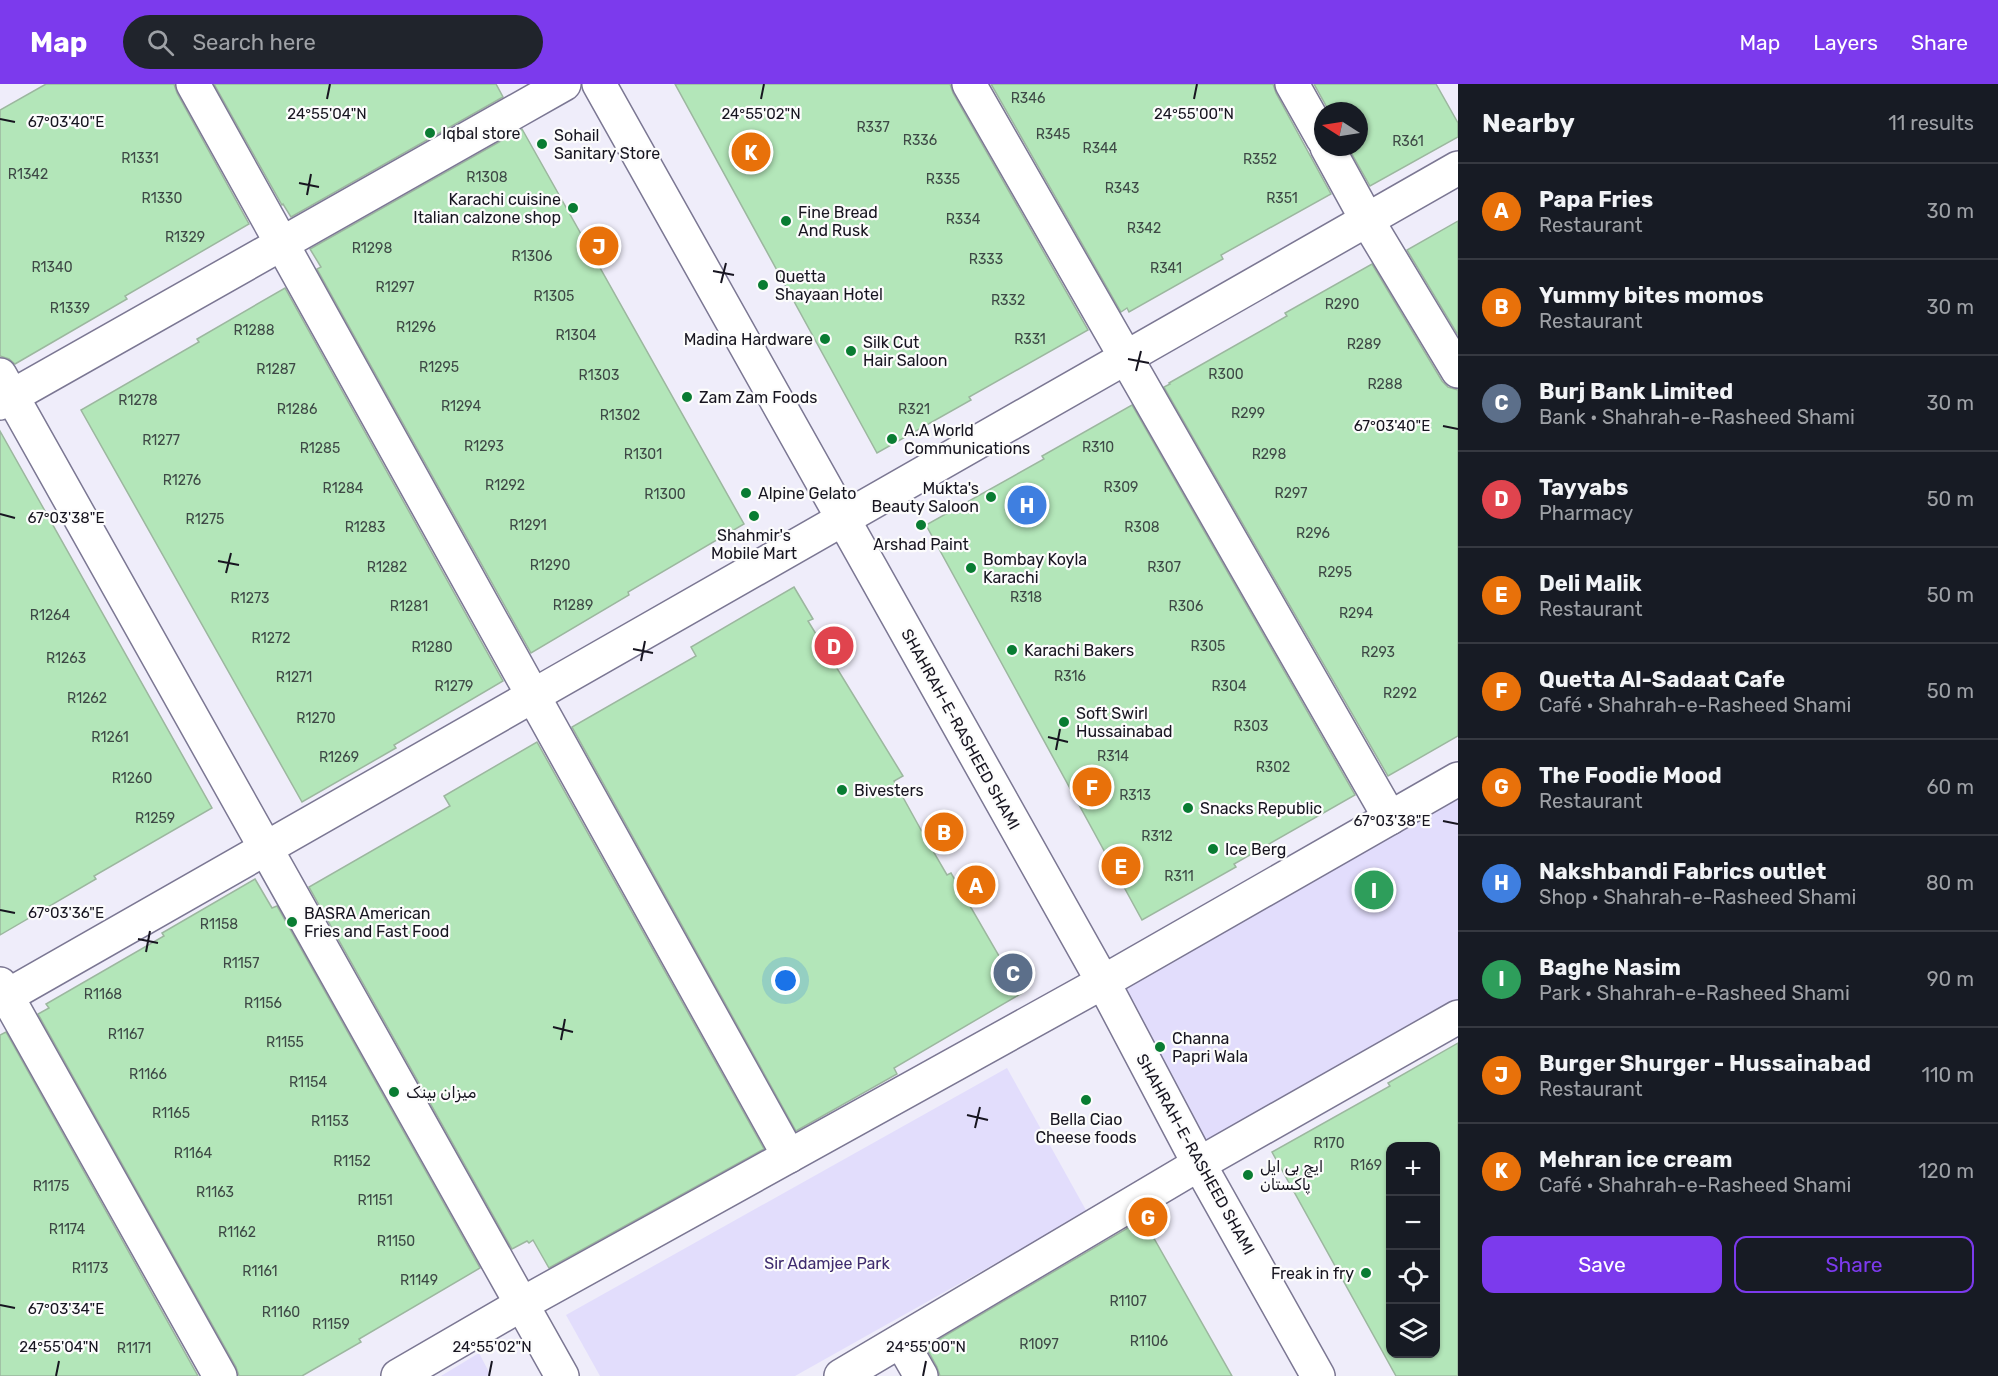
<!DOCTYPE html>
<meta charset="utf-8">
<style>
:root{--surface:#171b24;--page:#20242c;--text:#f1f3f6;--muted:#9ea1a6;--line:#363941;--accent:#7c3aed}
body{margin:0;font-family:Rubik,Cairo,sans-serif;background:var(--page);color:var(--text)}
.controls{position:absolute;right:18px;bottom:18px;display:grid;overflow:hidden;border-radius:12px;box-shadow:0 2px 4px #0004}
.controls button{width:54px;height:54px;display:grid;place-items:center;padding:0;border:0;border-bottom:2px solid var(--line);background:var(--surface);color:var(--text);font:30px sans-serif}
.compass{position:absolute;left:1314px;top:18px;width:54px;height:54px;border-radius:50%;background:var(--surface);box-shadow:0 2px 4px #0004;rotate:282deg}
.you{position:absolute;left:786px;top:897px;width:21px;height:21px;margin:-15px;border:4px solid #fff;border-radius:50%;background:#1a73e8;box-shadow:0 0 0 9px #1a73e833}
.badge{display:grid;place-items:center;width:39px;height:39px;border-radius:50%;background:var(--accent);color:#fff;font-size:20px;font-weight:700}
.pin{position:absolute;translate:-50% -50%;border:3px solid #fff;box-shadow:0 2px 6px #0006}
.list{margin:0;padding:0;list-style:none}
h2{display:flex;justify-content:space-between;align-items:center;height:78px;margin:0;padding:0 24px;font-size:26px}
h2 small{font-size:20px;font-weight:400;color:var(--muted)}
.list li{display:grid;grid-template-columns:39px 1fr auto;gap:18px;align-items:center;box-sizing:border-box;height:96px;padding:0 24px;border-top:2px solid var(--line)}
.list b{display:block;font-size:22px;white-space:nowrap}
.list p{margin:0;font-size:20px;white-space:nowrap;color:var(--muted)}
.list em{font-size:20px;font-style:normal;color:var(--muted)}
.actions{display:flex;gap:12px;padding:18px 24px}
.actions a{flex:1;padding:14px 0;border:2px solid var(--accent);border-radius:12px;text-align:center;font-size:21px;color:var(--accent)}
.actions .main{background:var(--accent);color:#fff}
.icon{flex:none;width:33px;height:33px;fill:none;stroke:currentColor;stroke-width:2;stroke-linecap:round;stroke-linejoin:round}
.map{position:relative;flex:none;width:1458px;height:1292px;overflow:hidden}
header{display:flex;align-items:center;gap:36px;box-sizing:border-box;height:84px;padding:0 30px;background:var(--accent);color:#fff}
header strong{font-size:28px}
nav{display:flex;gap:33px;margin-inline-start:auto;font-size:21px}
.search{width:420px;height:54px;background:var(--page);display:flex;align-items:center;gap:15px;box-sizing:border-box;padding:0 21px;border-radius:33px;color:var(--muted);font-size:22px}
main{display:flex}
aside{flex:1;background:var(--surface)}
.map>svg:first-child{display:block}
</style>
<header>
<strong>Map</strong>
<div class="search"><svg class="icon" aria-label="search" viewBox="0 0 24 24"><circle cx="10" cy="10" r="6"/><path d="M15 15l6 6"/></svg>Search here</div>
<nav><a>Map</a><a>Layers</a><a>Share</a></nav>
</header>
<main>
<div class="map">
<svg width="1458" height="1292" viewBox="0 0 1458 1292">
<rect width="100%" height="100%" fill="#efedfa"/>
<g fill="#e2ddfc">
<polygon points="1458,711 1458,919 1208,1061 1122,902"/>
<polygon points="1007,984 1087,1128 795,1292 600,1292 566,1231"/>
<polygon points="479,1269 491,1292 441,1292"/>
</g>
<g fill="#b3e6b9" stroke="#9cb79f" stroke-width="1.5" fill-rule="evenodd">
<polygon points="46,0 174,0 177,9 249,140 125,212 127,215 15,280 9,275 0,272 0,26"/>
<polygon points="214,0 496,0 503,13 291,133 283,120 282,121"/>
<polygon points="675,0 950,0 953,9 1088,246 969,313 971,316 877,369"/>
<polygon points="991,0 1273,0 1276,9 1331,110 1221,171 1223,175 1129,228 1127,224 1121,228"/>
<polygon points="1314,0 1436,0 1458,39 1458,53 1370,102 1348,63 1359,63 1359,27 1329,27"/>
<polygon points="522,45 744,440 628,508 629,511 531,569 317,185 321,183 310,165"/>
<polygon points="1458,137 1458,251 1407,166"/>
<polygon points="1372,180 1442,297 1448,303 1458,306 1458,652 1388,692 1164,303 1170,300 1169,299 1287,232 1285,229"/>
<polygon points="285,204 503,597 394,661 396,664 302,718 81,326 199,258 197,255"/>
<polygon points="1132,321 1355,711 1234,780 1236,783 1142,836 926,441 1044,375 1042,372"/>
<polygon points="0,347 212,724 94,792 96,795 0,851"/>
<polygon points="794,503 813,535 808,537 903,692 894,697 926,755 947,791 951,789 1003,879 1006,877 1022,909 894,984 897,990 796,1047 572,643 696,572 691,563"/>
<polygon points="537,658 764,1065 549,1184 533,1156 529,1159 527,1157 512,1165 309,803 450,722 444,712"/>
<polygon points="255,795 272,824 277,822 480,1184 359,1255 361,1258 302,1292 239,1292 236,1283 38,930 49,924 46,920 164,852 162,849"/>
<polygon points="6,948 198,1292 0,1292 0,951"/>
<path d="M1458 959V1292H1396L1272 1068 1390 1002 1388 999ZM1390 1062H1436V1269H1390Z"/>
<polygon points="1143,1135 1232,1292 940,1292 937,1283 926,1263"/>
</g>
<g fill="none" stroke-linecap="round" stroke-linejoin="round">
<g stroke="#7b7793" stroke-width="36">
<g id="minor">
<polyline points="193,0 789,1072"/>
<polyline points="599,0 1103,898 1199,1080 1318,1292"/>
<polyline points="969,0 1390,734"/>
<polyline points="1292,0 1323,55"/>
<polyline points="1327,63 1367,136 1458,287"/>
<polyline points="0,291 562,1292"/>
<polyline points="0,319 564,0"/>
<polyline points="0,900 220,1292"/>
<polyline points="0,916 1458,84"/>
<polyline points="901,1257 921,1292"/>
<polyline points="398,1292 522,1220 1103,898 1458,695"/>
<polyline points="841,1292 1199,1080 1458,933"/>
</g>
</g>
<use href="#minor" stroke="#fff" stroke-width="33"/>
</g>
<path fill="none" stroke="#171520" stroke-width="2" d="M327 15 330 0M761 15 764 0M1194 15 1197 0M0 35 15 38M299 99 319 103M307 111 311 90M713 187 734 191M721 199 726 179M1128 275 1149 279M1136 287 1141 267M1443 342 1458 345M0 430 15 434M218 477 239 481M226 489 231 469M633 565 653 569M641 577 645 557M1048 653 1068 658M1056 666 1060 645M1443 737 1458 740M0 826 15 829M138 855 158 859M146 868 150 847M553 943 573 948M561 956 565 935M967 1031 988 1036M975 1044 980 1023M0 1221 15 1224M56 1292 59 1277M489 1292 492 1277M923 1292 926 1277"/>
<g fill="#097c32" stroke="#fcfcfc" stroke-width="2">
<circle cx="430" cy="49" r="6"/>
<circle cx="542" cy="60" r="6"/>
<circle cx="573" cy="124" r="6"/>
<circle cx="786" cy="137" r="6"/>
<circle cx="763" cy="201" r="6"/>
<circle cx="825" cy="255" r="6"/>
<circle cx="851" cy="267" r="6"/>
<circle cx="687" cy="313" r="6"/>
<circle cx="892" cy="355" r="6"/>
<circle cx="746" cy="409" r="6"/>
<circle cx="991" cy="413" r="6"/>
<circle cx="754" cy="432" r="6"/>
<circle cx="921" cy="441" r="6"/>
<circle cx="971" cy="484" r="6"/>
<circle cx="1012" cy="566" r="6"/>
<circle cx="1064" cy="638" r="6"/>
<circle cx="842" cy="706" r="6"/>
<circle cx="1188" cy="724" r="6"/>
<circle cx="1213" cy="765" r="6"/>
<circle cx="292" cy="838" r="6"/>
<circle cx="1160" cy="963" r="6"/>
<circle cx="394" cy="1008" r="6"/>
<circle cx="1086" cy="1016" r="6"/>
<circle cx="1248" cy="1091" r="6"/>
<circle cx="1366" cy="1189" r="6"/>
</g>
<g text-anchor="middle" stroke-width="4.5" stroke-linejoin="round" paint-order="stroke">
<g font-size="14" fill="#3e4946">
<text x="1028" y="19">R346</text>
<text x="873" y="48">R337</text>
<text x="1053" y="55">R345</text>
<text x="920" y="61">R336</text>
<text x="1408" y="62">R361</text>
<text x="1100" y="69">R344</text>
<text x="140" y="79">R1331</text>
<text x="1260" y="80">R352</text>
<text x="28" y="95">R1342</text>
<text x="487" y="98">R1308</text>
<text x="943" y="100">R335</text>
<text x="1122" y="109">R343</text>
<text x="162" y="119">R1330</text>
<text x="1282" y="119">R351</text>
<text x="963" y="140">R334</text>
<text x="1144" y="149">R342</text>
<text x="185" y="158">R1329</text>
<text x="372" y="169">R1298</text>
<text x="532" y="177">R1306</text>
<text x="986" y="180">R333</text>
<text x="52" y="188">R1340</text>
<text x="1166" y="189">R341</text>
<text x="395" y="208">R1297</text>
<text x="554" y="217">R1305</text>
<text x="1008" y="221">R332</text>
<text x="1342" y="225">R290</text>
<text x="70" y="229">R1339</text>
<text x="416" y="248">R1296</text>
<text x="254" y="251">R1288</text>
<text x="576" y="256">R1304</text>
<text x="1030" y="260">R331</text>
<text x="1364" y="265">R289</text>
<text x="439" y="288">R1295</text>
<text x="276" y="290">R1287</text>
<text x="1226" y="295">R300</text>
<text x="599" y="296">R1303</text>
<text x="1385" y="305">R288</text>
<text x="138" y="321">R1278</text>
<text x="461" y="327">R1294</text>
<text x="297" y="330">R1286</text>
<text x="914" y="330">R321</text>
<text x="1248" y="334">R299</text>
<text x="620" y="336">R1302</text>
<text x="161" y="361">R1277</text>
<text x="484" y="367">R1293</text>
<text x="1098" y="368">R310</text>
<text x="320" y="369">R1285</text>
<text x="643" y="375">R1301</text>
<text x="1269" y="375">R298</text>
<text x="182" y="401">R1276</text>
<text x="505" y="406">R1292</text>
<text x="1121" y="408">R309</text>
<text x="343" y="409">R1284</text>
<text x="1291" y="414">R297</text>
<text x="665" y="415">R1300</text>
<text x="205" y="440">R1275</text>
<text x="528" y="446">R1291</text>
<text x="365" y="448">R1283</text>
<text x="1142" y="448">R308</text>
<text x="1313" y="454">R296</text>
<text x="550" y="486">R1290</text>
<text x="387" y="488">R1282</text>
<text x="1164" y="488">R307</text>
<text x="1335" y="493">R295</text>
<text x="1026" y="518">R318</text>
<text x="250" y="519">R1273</text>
<text x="573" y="526">R1289</text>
<text x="409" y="527">R1281</text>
<text x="1186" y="527">R306</text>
<text x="1356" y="534">R294</text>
<text x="50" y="536">R1264</text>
<text x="271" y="559">R1272</text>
<text x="1208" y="567">R305</text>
<text x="432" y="568">R1280</text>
<text x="1378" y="573">R293</text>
<text x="66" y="579">R1263</text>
<text x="1070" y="597">R316</text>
<text x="294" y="598">R1271</text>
<text x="454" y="607">R1279</text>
<text x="1229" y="607">R304</text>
<text x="1400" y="614">R292</text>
<text x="87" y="619">R1262</text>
<text x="316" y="639">R1270</text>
<text x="1251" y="647">R303</text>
<text x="110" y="658">R1261</text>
<text x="1113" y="677">R314</text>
<text x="339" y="678">R1269</text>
<text x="1273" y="688">R302</text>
<text x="132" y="699">R1260</text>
<text x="1135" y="716">R313</text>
<text x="155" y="739">R1259</text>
<text x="1157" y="757">R312</text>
<text x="1179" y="797">R311</text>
<text x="219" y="845">R1158</text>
<text x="241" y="884">R1157</text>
<text x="103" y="915">R1168</text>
<text x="263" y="924">R1156</text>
<text x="126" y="955">R1167</text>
<text x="285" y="963">R1155</text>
<text x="148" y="995">R1166</text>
<text x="308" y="1003">R1154</text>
<text x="171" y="1034">R1165</text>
<text x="330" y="1042">R1153</text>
<text x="1329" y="1064">R170</text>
<text x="193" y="1074">R1164</text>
<text x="352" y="1082">R1152</text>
<text x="1366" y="1086">R169</text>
<text x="51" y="1107">R1175</text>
<text x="215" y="1113">R1163</text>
<text x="375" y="1121">R1151</text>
<text x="67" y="1150">R1174</text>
<text x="237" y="1153">R1162</text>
<text x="396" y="1162">R1150</text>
<text x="90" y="1189">R1173</text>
<text x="260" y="1192">R1161</text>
<text x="419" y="1201">R1149</text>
<text x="1128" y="1222">R1107</text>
<text x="281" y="1233">R1160</text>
<text x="331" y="1245">R1159</text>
<text x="1149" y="1262">R1106</text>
<text x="1039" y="1265">R1097</text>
<text x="134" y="1269">R1171</text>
</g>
<g font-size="16" fill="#171520" stroke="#fcfcfc" text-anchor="start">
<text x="442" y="55">Iqbal store</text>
<text x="554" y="57">Sohail<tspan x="554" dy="18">Sanitary Store</tspan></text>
<text x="561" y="121" text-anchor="end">Karachi cuisine<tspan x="561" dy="18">Italian calzone shop</tspan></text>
<text x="798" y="134">Fine Bread<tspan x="798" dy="18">And Rusk</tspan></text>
<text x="775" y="198">Quetta<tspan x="775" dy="18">Shayaan Hotel</tspan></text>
<text x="813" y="261" text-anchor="end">Madina Hardware</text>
<text x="863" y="264">Silk Cut<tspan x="863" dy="18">Hair Saloon</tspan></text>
<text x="699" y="319">Zam Zam Foods</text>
<text x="904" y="352">A.A World<tspan x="904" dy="18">Communications</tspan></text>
<text x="979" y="410" text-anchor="end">Mukta's<tspan x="979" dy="18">Beauty Saloon</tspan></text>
<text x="758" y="415">Alpine Gelato</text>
<text x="754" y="457" text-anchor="middle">Shahmir's<tspan x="754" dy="18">Mobile Mart</tspan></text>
<text x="921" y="466" text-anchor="middle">Arshad Paint</text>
<text x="983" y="481">Bombay Koyla<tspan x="983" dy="18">Karachi</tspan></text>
<text x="1024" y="572">Karachi Bakers</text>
<text x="1076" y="635">Soft Swirl<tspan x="1076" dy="18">Hussainabad</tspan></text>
<text x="854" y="712">Bivesters</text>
<text x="1200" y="730">Snacks Republic</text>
<text x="1225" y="771">Ice Berg</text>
<text x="304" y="835">BASRA American<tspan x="304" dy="18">Fries and Fast Food</tspan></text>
<text x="1172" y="960">Channa<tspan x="1172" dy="18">Papri Wala</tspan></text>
<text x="406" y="1014">میزان بینک</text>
<text x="1086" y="1041" text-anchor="middle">Bella Ciao<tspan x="1086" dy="18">Cheese foods</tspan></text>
<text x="1260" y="1088">ایچ بی ایل<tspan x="1260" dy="18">پاکستان</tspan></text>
<text x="1354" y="1195" text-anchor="end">Freak in fry</text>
</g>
<g font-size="16" fill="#171520" stroke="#fcfcfc">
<text transform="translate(961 645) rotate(61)" y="6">SHAHRAH-E-RASHEED SHAMI</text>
<text transform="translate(1196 1070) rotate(61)" y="6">SHAHRAH-E-RASHEED SHAMI</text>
</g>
<g font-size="16" fill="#3e2b6e" stroke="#fcfcfc">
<text x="827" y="1185">Sir Adamjee Park</text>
</g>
</g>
<g font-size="15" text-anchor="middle" fill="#171520" stroke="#fcfcfc" stroke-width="4.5" stroke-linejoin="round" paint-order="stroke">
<text x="327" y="35">24°55'04"N</text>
<text x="761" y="35">24°55'02"N</text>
<text x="1194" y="35">24°55'00"N</text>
<text x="66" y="43">67°03'40"E</text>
<text x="1392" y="347">67°03'40"E</text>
<text x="66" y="439">67°03'38"E</text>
<text x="1392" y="742">67°03'38"E</text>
<text x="66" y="834">67°03'36"E</text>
<text x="66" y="1230">67°03'34"E</text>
<text x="59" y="1268">24°55'04"N</text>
<text x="492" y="1268">24°55'02"N</text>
<text x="926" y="1268">24°55'00"N</text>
</g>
</svg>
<div class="controls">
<button>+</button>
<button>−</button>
<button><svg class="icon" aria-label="locate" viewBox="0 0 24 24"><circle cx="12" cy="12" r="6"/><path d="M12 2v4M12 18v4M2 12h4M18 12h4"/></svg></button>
<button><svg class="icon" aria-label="layers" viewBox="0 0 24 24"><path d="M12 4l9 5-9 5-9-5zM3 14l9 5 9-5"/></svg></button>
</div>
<svg class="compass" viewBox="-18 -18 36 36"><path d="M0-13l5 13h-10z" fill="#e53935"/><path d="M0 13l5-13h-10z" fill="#9ea1a6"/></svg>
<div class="you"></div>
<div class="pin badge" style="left:976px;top:801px;background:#e8710a">A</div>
<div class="pin badge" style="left:944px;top:748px;background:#e8710a">B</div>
<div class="pin badge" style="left:1013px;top:889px;background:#5c6f8a">C</div>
<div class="pin badge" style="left:834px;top:562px;background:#e0444e">D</div>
<div class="pin badge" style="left:1121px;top:782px;background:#e8710a">E</div>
<div class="pin badge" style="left:1092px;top:703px;background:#e8710a">F</div>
<div class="pin badge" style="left:1148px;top:1133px;background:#e8710a">G</div>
<div class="pin badge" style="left:1027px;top:421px;background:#3f7fe0">H</div>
<div class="pin badge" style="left:1374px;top:806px;background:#2e9e5b">I</div>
<div class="pin badge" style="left:599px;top:162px;background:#e8710a">J</div>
<div class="pin badge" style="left:751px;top:68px;background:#e8710a">K</div>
</div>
<aside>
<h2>Nearby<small>11 results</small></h2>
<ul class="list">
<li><span class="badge" style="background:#e8710a">A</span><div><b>Papa Fries</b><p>Restaurant</p></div><em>30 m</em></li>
<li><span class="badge" style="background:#e8710a">B</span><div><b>Yummy bites momos</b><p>Restaurant</p></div><em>30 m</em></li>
<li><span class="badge" style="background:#5c6f8a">C</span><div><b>Burj Bank Limited</b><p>Bank · Shahrah-e-Rasheed Shami</p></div><em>30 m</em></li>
<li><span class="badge" style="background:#e0444e">D</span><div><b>Tayyabs</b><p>Pharmacy</p></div><em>50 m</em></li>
<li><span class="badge" style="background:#e8710a">E</span><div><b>Deli Malik</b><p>Restaurant</p></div><em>50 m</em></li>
<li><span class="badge" style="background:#e8710a">F</span><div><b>Quetta Al-Sadaat Cafe</b><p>Café · Shahrah-e-Rasheed Shami</p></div><em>50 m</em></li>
<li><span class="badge" style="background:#e8710a">G</span><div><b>The Foodie Mood</b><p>Restaurant</p></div><em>60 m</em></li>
<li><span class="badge" style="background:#3f7fe0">H</span><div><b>Nakshbandi Fabrics outlet</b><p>Shop · Shahrah-e-Rasheed Shami</p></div><em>80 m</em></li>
<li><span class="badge" style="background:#2e9e5b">I</span><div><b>Baghe Nasim</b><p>Park · Shahrah-e-Rasheed Shami</p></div><em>90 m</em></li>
<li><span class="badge" style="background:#e8710a">J</span><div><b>Burger Shurger - Hussainabad</b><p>Restaurant</p></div><em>110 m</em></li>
<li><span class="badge" style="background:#e8710a">K</span><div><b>Mehran ice cream</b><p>Café · Shahrah-e-Rasheed Shami</p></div><em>120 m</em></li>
</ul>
<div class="actions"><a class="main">Save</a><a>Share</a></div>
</aside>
</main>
